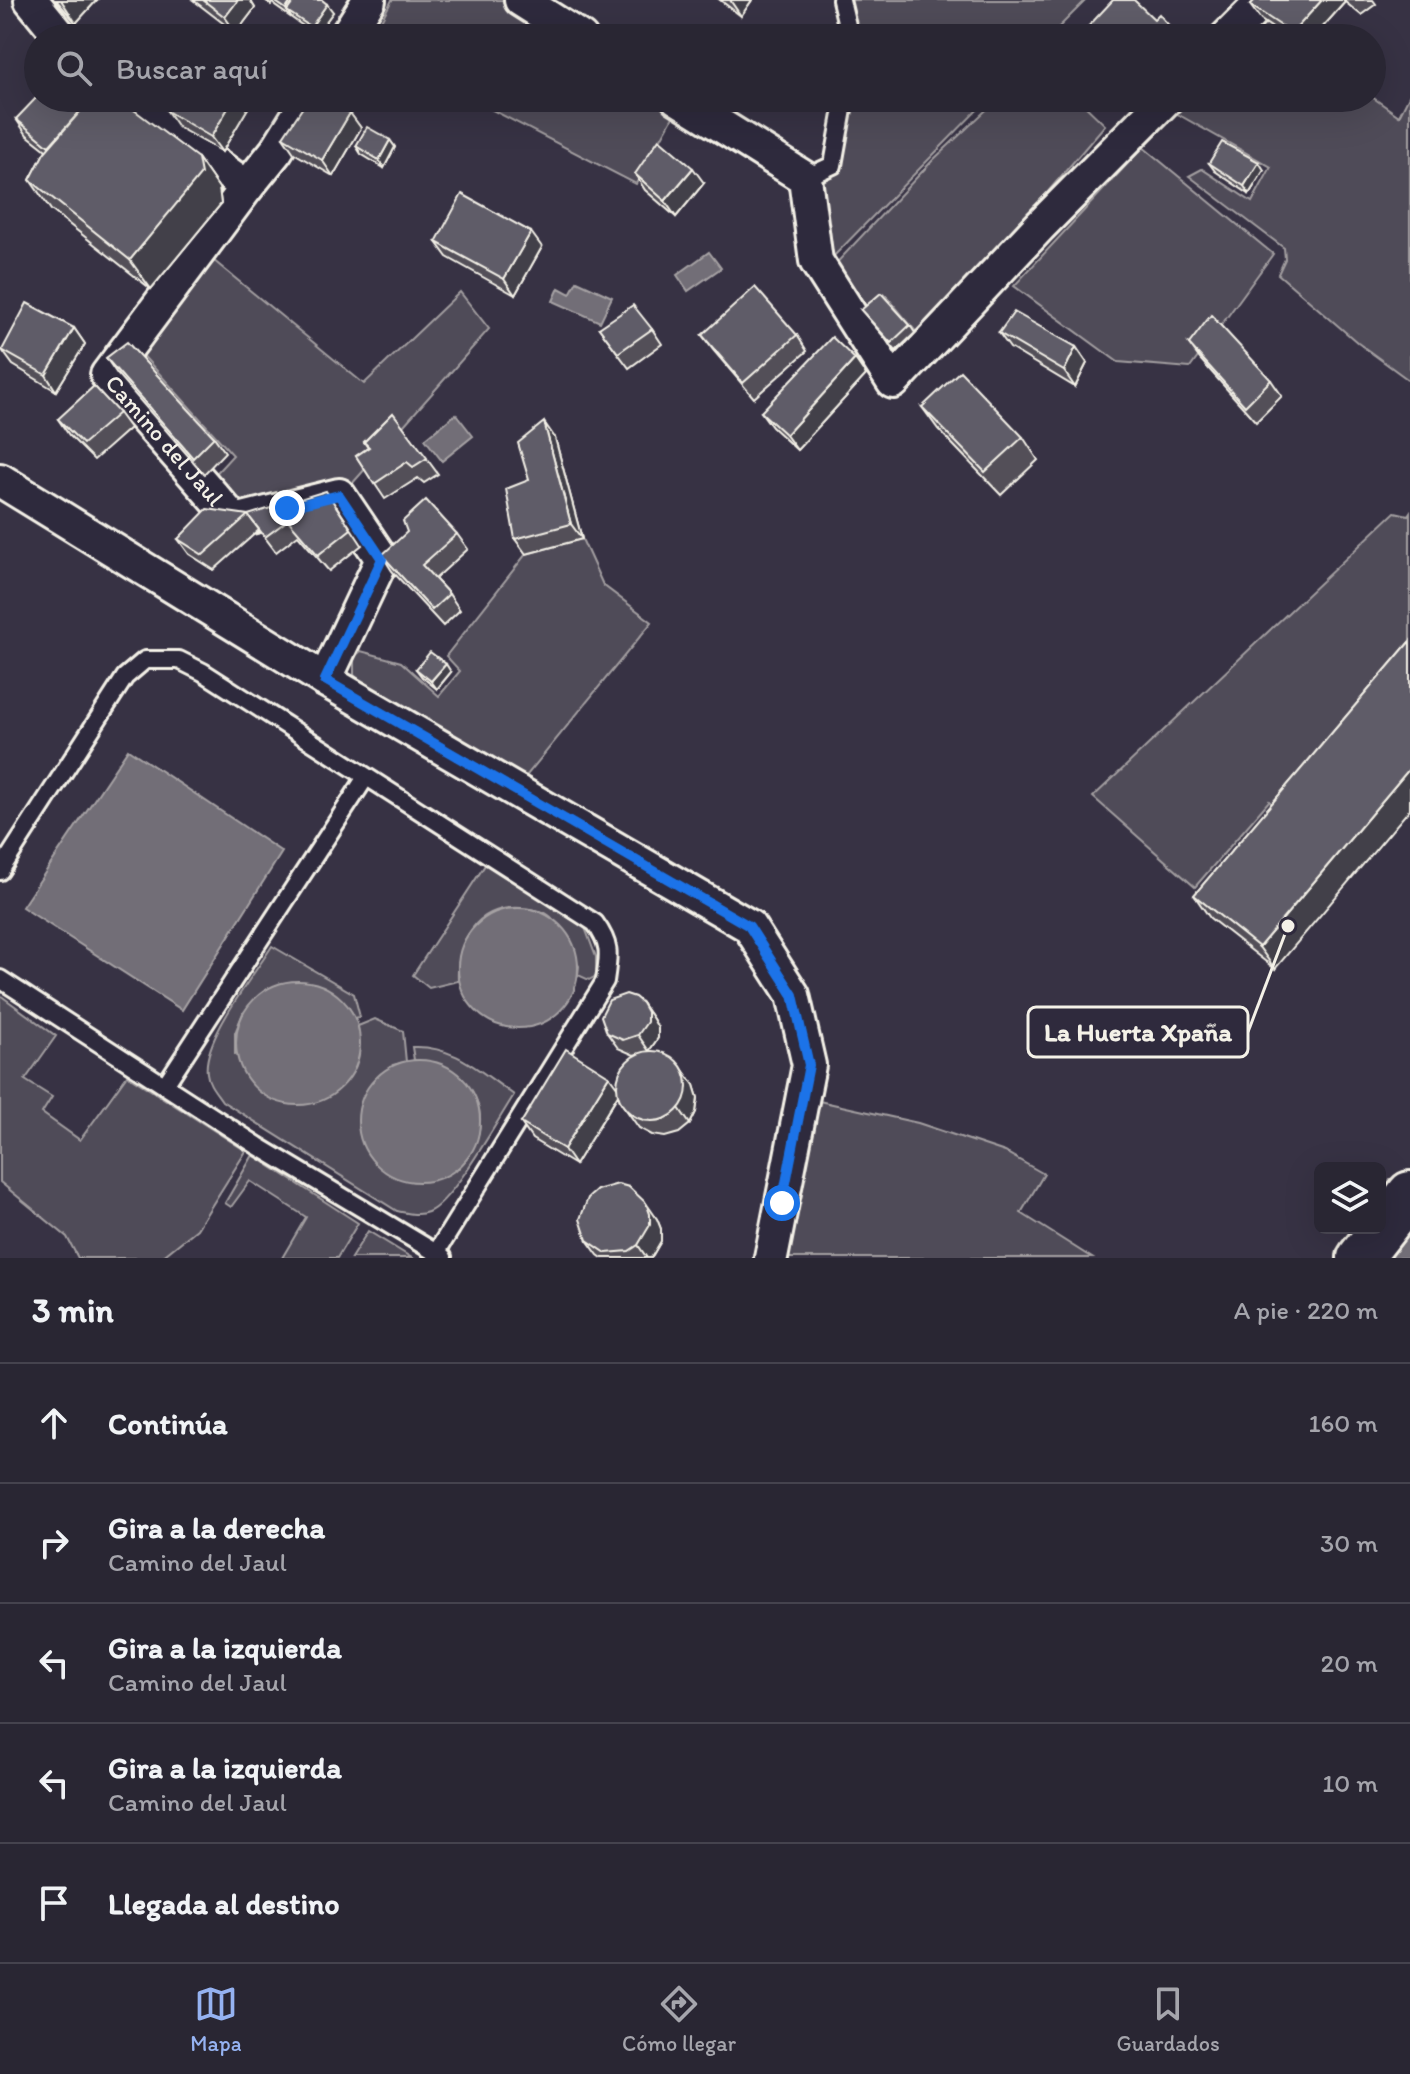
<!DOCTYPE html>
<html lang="es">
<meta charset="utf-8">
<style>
:root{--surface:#292633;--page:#35323f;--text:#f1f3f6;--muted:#a5a5ac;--line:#45434e;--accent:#95b2f1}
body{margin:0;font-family:Itim,sans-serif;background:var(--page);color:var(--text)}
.controls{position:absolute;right:24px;bottom:24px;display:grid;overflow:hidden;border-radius:12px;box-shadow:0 8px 32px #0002}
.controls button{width:72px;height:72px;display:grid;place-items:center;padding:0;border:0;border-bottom:2px solid var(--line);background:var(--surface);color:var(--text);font:40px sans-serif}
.stop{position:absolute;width:24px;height:24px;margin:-18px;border:6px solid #1a73e8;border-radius:50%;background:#fff}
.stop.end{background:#1a73e8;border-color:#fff;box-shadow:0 2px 8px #0008}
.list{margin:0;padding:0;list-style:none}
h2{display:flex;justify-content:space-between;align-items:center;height:104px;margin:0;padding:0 32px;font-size:34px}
h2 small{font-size:26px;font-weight:400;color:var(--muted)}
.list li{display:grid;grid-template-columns:52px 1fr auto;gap:24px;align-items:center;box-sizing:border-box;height:120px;padding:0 32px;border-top:2px solid var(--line)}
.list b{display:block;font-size:30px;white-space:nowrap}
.list p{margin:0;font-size:26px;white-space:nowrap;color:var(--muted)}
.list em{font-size:26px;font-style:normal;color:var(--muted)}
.icon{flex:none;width:44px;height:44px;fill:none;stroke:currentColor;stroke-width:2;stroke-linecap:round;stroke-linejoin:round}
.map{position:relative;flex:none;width:1410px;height:1258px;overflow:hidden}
.search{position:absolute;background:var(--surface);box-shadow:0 8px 32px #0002;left:24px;right:24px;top:24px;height:88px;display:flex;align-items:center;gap:20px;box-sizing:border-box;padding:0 28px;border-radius:44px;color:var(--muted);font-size:30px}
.sheet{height:704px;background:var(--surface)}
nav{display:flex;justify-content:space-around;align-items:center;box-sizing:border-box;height:112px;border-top:2px solid var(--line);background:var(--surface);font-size:22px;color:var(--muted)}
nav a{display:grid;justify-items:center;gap:4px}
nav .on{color:var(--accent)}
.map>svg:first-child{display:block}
</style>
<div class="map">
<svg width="1410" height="1258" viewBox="0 0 1410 1258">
<rect width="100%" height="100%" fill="#373244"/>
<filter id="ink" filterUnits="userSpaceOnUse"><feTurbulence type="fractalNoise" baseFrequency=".0125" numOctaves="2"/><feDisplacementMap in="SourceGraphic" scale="16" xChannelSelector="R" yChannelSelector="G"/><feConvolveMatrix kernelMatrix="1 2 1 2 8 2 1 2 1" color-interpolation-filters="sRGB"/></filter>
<g filter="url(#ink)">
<g fill="#504b59" stroke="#a29ea0" stroke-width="2">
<polygon points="392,0 503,0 560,38 403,38 378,26"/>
<polygon points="850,0 1086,0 1048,38 861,38"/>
<polygon points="1261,20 1287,38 1244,38"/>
<polygon points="1410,94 1410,381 1358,343 1278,274 1285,259 1284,248 1189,176 1202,169 1252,202 1271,167 1174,112 1187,98 1372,97 1399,116"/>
<polygon points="469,98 649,98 674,115 636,184"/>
<polygon points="855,98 989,98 826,264 819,183 839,172"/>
<polygon points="999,98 1077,98 1105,125 922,339 884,293 863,314 829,271 933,160"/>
<polygon points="1143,147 1273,254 1190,368 1118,362 1014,286"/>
<polygon points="213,260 364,384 460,292 489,329 351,485 337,479 298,488 239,507 210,480 233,455 137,349 185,288"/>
<polygon points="1395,512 1408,515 1410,512 1410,657 1283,815 1269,801 1195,887 1093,797"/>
<polygon points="582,539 603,585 652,622 523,780 374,693 354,675 354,657 361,651 401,662 439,696 460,671 446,656 526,554"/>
<path d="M487 862 584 925 596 957V976L589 980 578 975 579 966C572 954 560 926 551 917 544 910 530 909 521 908 476 905 456 942 458 981L429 988 413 975Z"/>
<path d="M272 946 354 994 360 1017 354 1018 349 1008 243 1013 235 1033V1054L360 1045 358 1026 375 1019 403 1031 406 1062 393 1065 456 1171C503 1124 477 1066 414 1060L412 1047C455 1045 480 1072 514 1095 497 1121 453 1202 428 1212 418 1216 407 1213 397 1211L222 1101C216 1092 208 1084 207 1073 202 1040 254 975 272 946Z"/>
<polygon points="0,995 56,1036 25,1080 52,1097 42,1113 80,1140 127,1075 246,1151 197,1229 161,1258 78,1258 67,1237 0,1182"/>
<polygon points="819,1101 918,1123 1005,1152 1044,1174 1021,1213 1092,1258 784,1258"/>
<polygon points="253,1155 358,1223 337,1258 282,1258 306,1217 250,1181 231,1207 225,1203"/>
<polygon points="368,1231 412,1258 351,1258"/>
</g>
<g fill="#726e77" stroke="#a6a2a4" stroke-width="2">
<polygon points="709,252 721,268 688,291 677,275"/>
<polygon points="577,281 612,297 600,322 553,301 559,288 570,294"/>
<polygon points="456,414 473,436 442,461 425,439"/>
<polygon points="128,749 282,852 182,1010 22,907"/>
<circle cx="518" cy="968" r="60"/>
<circle cx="298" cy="1043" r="62"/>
<circle cx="419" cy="1121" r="61"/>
<polygon points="1410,1211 1410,1258 1373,1258"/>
</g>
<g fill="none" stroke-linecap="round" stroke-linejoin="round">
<g stroke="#f4f1e8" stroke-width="22">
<g id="lane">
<polyline points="841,0 850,38"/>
<polyline points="805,178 833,165 845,98"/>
<path d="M0 871 125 677 145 660H179L203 672 595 923C611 945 609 954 605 981L436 1253"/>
<polyline points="0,979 258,1146 443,1257"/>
<polyline points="165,1085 366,777"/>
</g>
</g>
<g stroke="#f4f1e8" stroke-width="38">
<g id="street">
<polyline points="31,0 62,38"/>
<polyline points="521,0 581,38"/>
<polyline points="345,38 369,0"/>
<polyline points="1226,38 1264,0"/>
<path id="s1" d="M123 98 247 187 107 375 235 521 339 495 382 559 325 680"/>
<polyline points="677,98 805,178 816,261 893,382 1040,226 1167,98"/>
<polyline points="247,187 276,151 309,98"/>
<polyline points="0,480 325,680 749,926 793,995 809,1065 771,1258"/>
</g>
</g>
<g stroke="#f4f1e8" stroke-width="50">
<polyline id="secondary" points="1360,1258 1410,1194"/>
</g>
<use href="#lane" stroke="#2f2a3d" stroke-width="16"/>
<use href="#street" stroke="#2f2a3d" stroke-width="32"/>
<use href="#secondary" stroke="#2f2a3d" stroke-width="44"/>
</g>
<g fill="#524f59" stroke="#f4f1e8" stroke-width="2">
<polygon points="56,0 97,0 76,23"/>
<polygon points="193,0 250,0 255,8 236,33"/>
<polygon points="265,0 322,0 333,12 316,35 275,6 273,2 271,5"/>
<polygon points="720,0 752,0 741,16"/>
<polygon points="1255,0 1373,0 1376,4 1361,15 1345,2 1313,38 1287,38 1261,20 1250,5"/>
<polygon points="1154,19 1172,29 1179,38 1091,38 1085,30"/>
<polygon points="254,98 222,152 178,127 167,111"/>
<polygon points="387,98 406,98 402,106"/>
<polygon points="350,113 361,128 333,176 294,153 283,137"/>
<polygon points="16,119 198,158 219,188 221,204 151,289 51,210 30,180 46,150 27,135"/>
<polygon points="390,140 395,147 384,168 361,154 356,146"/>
<polygon points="1209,163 1264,170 1249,194 1215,171"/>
<polygon points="635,174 704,183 676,217 645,190"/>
<polygon points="436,242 542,247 515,295 447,257"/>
<polygon points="861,310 910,325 915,333 896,351"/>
<polygon points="74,328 85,344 56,391 13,365 2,350"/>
<polygon points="599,328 652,329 662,344 629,368"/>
<polygon points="999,333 1076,347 1087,363 1075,387 1010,348"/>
<polygon points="702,335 797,335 807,351 754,398 713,350"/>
<polygon points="1189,344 1271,380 1282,396 1256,422 1200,359"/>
<polygon points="106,358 214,437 225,452 204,474 117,374"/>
<polygon points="866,375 797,450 772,427 761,412"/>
<polygon points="922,407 1023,437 1038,460 1001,495 938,429"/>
<polygon points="119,413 130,428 94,460 69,435 58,419"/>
<polygon points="393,413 438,474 424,483 418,478 385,499 356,456 368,448 364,442"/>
<polygon points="555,438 582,539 526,554 515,539 529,480"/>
<polygon points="337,507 362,545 329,571 298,535 276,552 248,515"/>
<polygon points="248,515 259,530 214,570 189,554 178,539"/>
<polygon points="457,534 468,549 435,579 449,594 460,610 443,626 392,571 382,555"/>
<polygon points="1410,641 1275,969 1210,918 1194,895"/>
<polygon points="416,669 451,672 437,689 422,677"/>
<polygon points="642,1003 653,1019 658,1028 658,1038 649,1051 694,1085 698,1098 696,1112 690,1124 679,1133 665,1137 652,1135 639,1128 620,1101 618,1095 575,1165 532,1139 521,1123 617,1086 637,1054 634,1055 618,1048 607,1033"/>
<polygon points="657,1219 661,1229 661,1241 651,1258 602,1258 598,1255 587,1240"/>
</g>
<g fill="#424048" stroke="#f4f1e8" stroke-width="2">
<polygon points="61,0 97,0 76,23"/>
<polygon points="238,0 250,0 255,8 236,33 225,17"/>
<polygon points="292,0 302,0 287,11 291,17 286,9"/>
<polygon points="730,0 752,0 741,16"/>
<polygon points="1322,0 1344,0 1345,2 1313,38 1295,38 1292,33"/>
<polygon points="327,4 333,12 316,35 311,27"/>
<polygon points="234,98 254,98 222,152 211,137"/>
<polygon points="397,98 406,98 402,106"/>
<polygon points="350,113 361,128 333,176 322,160"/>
<polygon points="390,140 395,147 384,168 379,160"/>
<polygon points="198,158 219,188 221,204 151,289 130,260"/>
<polygon points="1259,162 1264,170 1249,194 1244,186"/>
<polygon points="693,168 704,183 676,217 665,201"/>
<polygon points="531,232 542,247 515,295 504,279"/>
<polygon points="74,328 85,344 56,391 46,375"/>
<polygon points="1076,347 1087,363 1075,387 1064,371"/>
<polygon points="855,359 866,375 797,450 786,435"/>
<polygon points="544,422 555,438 582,539 571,524"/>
<polygon points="446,664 451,672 437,689 431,681"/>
<polygon points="1410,768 1410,809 1275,969 1259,947"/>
<polygon points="642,1003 653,1019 658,1028 658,1038 649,1051 638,1035"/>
<polygon points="683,1070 694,1085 698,1098 696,1112 690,1124 679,1108"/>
<polygon points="609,1076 620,1091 575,1165 564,1149"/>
<polygon points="646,1203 657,1219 661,1229 661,1241 651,1258 647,1258 638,1245"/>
</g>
<g fill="#5f5c67" stroke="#f4f1e8" stroke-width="2">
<polygon points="203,0 238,0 225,17"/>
<polygon points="273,0 292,0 286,9"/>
<polygon points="295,0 322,0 327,4 311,27 287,11"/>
<polygon points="1113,0 1134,0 1154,19 1159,14 1172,29 1163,38 1095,38 1085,30"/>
<polygon points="1255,0 1322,0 1292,33 1250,5"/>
<polygon points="346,25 371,38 341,38"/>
<polygon points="370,25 401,38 371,38 366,35"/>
<polygon points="38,96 38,98 92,98 49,146 16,119"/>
<polygon points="92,98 118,98 198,158 201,174 130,260 30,180 44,153"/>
<polygon points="175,98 234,98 211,137 167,111"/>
<polygon points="309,98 324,98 350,113 322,160 283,137"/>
<polygon points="367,127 390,140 379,160 356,146"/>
<polygon points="659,139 693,168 665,201 635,174"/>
<polygon points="1222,142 1259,162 1244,186 1209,163"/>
<polygon points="462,194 531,232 504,279 436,242"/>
<polygon points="755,287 797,335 743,383 702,335"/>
<polygon points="881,293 910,325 891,343 861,310"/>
<polygon points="27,303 74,328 46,375 2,350"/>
<polygon points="633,305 652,329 618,353 599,328"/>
<polygon points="1014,312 1076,347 1064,371 999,333"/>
<polygon points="1211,315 1271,380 1245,406 1189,344"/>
<polygon points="832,337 855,359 786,435 761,412"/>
<polygon points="127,342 214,437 193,458 106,358"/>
<polygon points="960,371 1023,437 985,472 922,407"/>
<polygon points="94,386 119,413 83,444 58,419"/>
<polygon points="393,413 427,458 413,467 407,462 374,484 356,456 369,447 364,442"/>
<polygon points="544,422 571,524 515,539 506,489 529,480 518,443"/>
<polygon points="326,491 351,529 318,555 288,520 265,537 248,515"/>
<polygon points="426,500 457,534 422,565 449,594 432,610 382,555 407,532 403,521"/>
<polygon points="207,509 248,515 203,555 178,539"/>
<polygon points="1410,641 1410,768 1259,947 1194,895"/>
<polygon points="430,652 446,664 431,681 416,669"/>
<polygon points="626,994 635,997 642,1003 647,1012 647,1022 638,1035 623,1040 607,1033 601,1016 609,1000"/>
<polygon points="566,1049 609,1076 564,1149 521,1123"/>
<circle cx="652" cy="1086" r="35"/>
<polygon points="618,1184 629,1187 646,1203 650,1214 650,1225 638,1245 629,1251 606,1253 587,1240 580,1219 588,1198 597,1190"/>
</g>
</g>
<g fill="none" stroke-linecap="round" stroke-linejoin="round" filter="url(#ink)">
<polyline stroke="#1a73e8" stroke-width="10" points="287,508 339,495 382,559 325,680 749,926 793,995 809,1065 782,1203"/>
</g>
<g text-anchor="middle" stroke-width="6" stroke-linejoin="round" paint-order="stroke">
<g font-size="24" fill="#f4f1e8" stroke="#2f2a3d">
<text dy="8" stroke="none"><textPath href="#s1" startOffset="474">Camino del Jaul</textPath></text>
</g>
</g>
<path fill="none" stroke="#f4f1e8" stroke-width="3" d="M1288 926L1248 1032"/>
<circle fill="#f4f1e8" stroke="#2f2a3d" stroke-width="3" cx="1288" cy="926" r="8"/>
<rect fill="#2f2a3d" stroke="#f4f1e8" stroke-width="3" x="1028" y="1007" width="220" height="50" rx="8"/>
<g font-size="26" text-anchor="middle" font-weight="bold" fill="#f4f1e8">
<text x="1138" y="1041">La Huerta Xpaña</text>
</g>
</svg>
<div class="controls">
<button><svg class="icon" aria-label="layers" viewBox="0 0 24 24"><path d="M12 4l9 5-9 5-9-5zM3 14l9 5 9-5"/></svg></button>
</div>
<div class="stop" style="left:782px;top:1203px"></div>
<div class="stop end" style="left:287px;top:508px"></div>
<div class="search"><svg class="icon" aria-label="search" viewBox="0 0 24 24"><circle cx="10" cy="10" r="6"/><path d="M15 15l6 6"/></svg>Buscar aquí</div>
</div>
<section class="sheet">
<h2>3 min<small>A pie · 220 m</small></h2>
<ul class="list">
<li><svg class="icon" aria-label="ahead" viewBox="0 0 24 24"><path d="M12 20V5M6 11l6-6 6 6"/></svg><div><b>Continúa</b></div><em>160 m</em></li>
<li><svg class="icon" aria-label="right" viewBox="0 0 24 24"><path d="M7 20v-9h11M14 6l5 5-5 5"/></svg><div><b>Gira a la derecha</b><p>Camino del Jaul</p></div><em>30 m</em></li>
<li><svg class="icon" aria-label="left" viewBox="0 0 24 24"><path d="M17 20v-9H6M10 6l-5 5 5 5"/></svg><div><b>Gira a la izquierda</b><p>Camino del Jaul</p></div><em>20 m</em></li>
<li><svg class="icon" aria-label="left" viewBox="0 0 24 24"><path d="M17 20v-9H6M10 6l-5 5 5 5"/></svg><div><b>Gira a la izquierda</b><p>Camino del Jaul</p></div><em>10 m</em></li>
<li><svg class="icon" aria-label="arrive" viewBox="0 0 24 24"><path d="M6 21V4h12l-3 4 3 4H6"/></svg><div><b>Llegada al destino</b></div></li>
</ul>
</section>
<nav>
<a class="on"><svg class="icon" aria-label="map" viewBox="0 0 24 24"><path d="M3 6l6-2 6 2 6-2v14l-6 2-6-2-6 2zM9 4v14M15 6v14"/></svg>Mapa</a>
<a><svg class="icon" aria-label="directions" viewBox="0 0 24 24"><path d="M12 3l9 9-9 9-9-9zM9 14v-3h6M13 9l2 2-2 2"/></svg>Cómo llegar</a>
<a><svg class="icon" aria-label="saved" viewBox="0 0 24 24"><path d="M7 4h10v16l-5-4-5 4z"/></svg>Guardados</a>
</nav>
